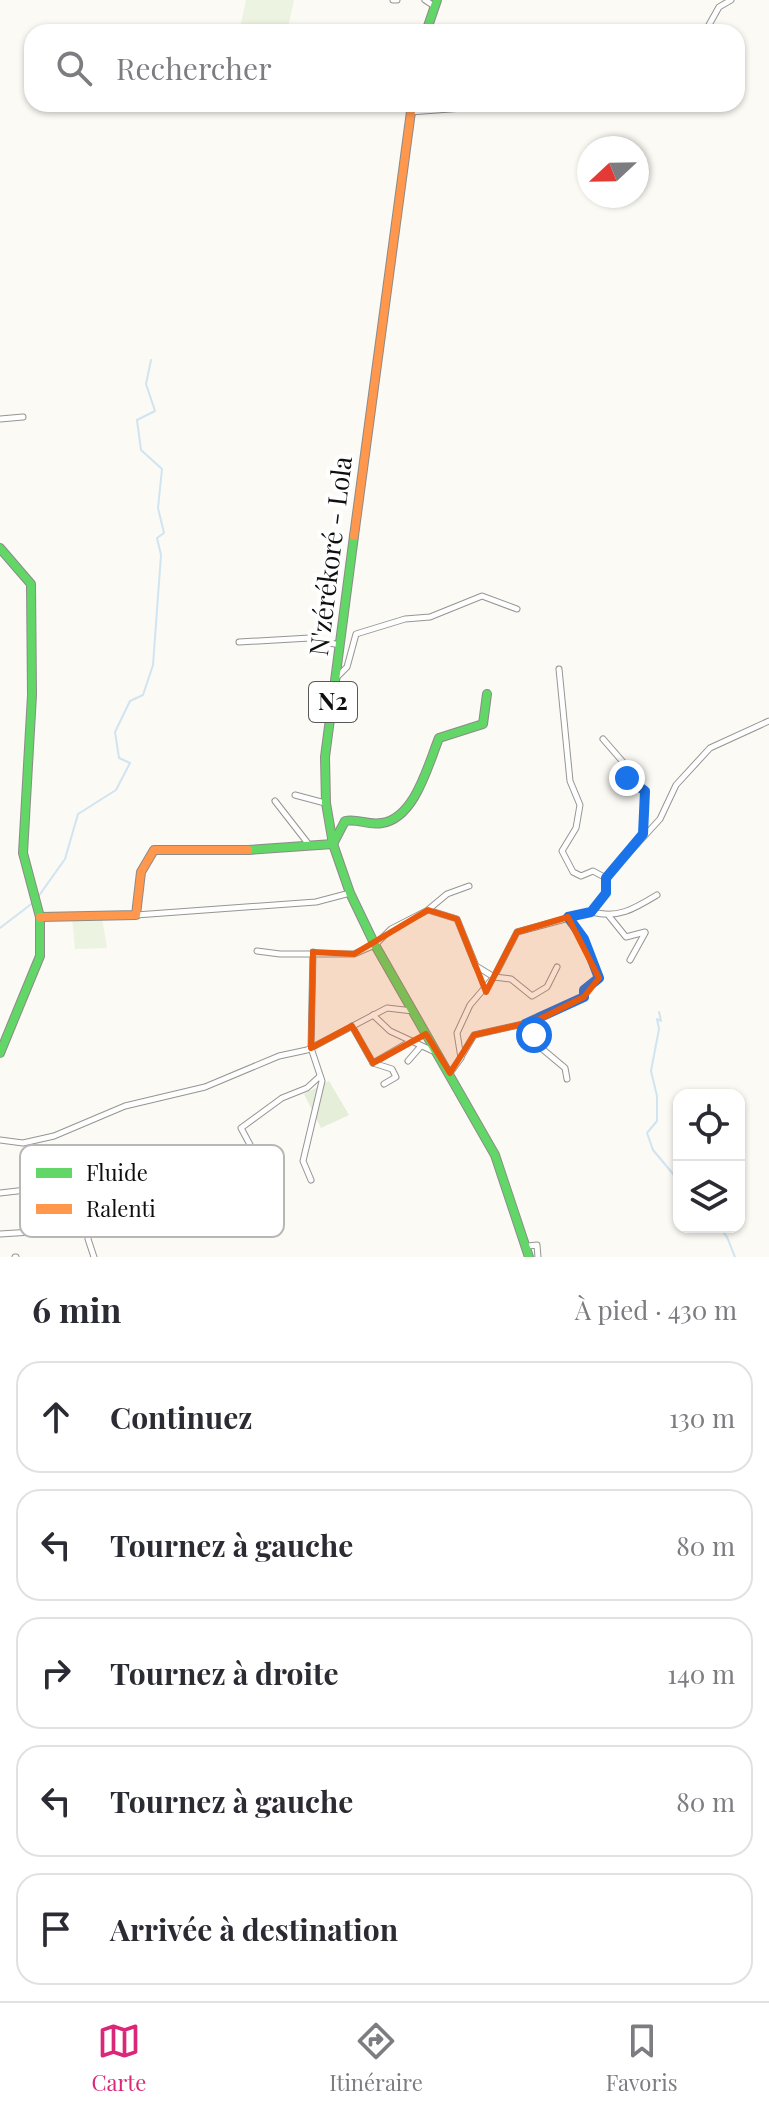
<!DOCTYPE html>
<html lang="fr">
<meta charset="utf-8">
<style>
:root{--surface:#fff;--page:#f7f7f7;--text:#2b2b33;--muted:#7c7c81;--line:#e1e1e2;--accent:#db2777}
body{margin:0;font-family:"Playfair Display",serif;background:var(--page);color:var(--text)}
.controls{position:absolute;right:24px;bottom:24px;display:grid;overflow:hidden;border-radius:16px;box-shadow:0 2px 6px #0004}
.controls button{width:72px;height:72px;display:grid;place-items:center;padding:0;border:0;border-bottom:2px solid var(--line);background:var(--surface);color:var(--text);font:40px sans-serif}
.compass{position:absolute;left:577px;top:136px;width:72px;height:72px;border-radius:50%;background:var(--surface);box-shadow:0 2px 6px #0004;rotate:248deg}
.stop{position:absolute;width:24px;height:24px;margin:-18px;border:6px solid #1a73e8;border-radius:50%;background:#fff}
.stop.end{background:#1a73e8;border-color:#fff;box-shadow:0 2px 8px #0008}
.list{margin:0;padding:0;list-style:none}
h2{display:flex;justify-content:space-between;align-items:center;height:104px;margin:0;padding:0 32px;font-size:34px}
h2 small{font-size:26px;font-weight:400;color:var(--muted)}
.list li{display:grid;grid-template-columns:52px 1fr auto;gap:24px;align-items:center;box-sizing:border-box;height:112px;margin:0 16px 16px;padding:0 16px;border:2px solid var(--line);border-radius:24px}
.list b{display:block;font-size:30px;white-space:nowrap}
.list em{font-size:26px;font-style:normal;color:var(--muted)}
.icon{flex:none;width:44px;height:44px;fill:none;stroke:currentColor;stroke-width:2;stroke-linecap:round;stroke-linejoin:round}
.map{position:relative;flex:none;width:769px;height:1257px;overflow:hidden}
.search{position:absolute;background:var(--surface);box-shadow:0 2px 6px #0004;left:24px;right:24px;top:24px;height:88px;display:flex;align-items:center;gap:20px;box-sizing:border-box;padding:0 28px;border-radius:24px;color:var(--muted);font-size:30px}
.sheet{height:744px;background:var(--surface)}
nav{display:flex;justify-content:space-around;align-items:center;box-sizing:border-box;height:112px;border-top:2px solid var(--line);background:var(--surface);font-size:22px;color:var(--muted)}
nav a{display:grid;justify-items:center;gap:4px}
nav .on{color:var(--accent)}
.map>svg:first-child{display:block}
</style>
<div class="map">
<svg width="769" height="1257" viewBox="0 0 769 1257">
<rect width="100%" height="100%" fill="#fbfaf5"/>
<polygon fill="#e4eed8" points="329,1081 349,1115 321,1128 304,1094"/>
<g fill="#edf3e1">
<polygon points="246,0 294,0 287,32 239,32"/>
<polygon points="102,917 107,948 75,949 72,918"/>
</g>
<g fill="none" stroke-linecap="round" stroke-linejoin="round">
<g stroke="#d0e4f1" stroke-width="2">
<polyline points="38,897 65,859 78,814 116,790 130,763 119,758 115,732 130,701 143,695 153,665 161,555 157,538 164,533 158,508 162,469 141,450 137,420 155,411 146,384 151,360"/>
<polyline points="0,928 34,902"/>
<polyline points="659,1012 661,1021 657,1019 659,1029 651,1071 657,1096 657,1121 647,1133 653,1150 679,1181"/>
<polyline points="719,1227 727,1237 735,1257"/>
</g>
<g stroke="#959593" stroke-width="7">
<g id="street">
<polyline points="393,0 397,0"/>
<polyline points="425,0 434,6"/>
<polyline points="705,32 719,7 731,0"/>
<polyline points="410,112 515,104"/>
<polyline points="0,419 23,417"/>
<polyline points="239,642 310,638 339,645"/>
<polyline points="559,669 570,781 580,805 576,828 562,851 573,872 581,876 593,871 606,878"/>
<polyline points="336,678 347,667 356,634 405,619 430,617 482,596 517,609"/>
<polyline points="603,739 623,762 627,778 645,791 643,833"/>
<polyline points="295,795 325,803"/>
<polyline points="275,801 310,846"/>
<polyline points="429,909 447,894 469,886"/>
<path d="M592 912C618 919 634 909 657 895"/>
<polyline points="136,915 316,902 350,893"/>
<polyline points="609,916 626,937 645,932"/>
<polyline points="257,951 280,954 354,954 375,945 391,929 428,910 457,919 476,966 494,977 511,979 532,996 547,987 557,967"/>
<polyline points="630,960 645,933"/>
<polyline points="373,1015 390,1031 433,1051"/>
<polyline points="525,1024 540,1047 565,1068 567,1079"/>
<polyline points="352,1026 373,1063"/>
<polyline points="461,1057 474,1035 536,1021 539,1016 584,997 584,990 599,978 584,939 568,917"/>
<polyline points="408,1061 421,1046"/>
<polyline points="450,1073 461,1058 457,1033 470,1005 494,977 517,932 591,912 606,893 606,878 660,819 676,785 710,748 769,721"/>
<polyline points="384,1084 396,1077 392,1069 373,1063 411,1041"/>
<polyline points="0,1140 23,1143 54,1136 125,1106 205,1087 279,1056 307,1050 387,1008 413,1011"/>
<polyline points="268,1178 241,1128 282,1098 307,1088 320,1076"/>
<polyline points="311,1180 303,1161 322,1081 311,1048 313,952"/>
<polyline points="0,1193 26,1190 45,1179"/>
<polyline points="0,1234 32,1232 39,1183"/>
<polyline points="528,1246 537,1245 538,1257"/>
<polyline points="15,1257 16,1257"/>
<polyline points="94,1257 88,1239 90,1229 209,1180"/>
</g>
</g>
<g stroke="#8c8b89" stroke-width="10">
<g id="fast">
<polyline points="426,32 437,0"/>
<polyline points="354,536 325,757 326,803 333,844 350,893 375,945 495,1155 529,1257"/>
<polyline points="0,548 31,584 32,695 23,853 40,917 40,956 0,1053"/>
<path d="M248 850 333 844 345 821C358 818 368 826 382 823 415 818 428 765 439 738L483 724 487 694"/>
</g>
</g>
<g stroke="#8c8b89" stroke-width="10">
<g id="slow">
<polyline points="354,536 412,104"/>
<polyline points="40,917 136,915 141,872 154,850 248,850"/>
</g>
</g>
<use href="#street" stroke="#fefefe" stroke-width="5"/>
<use href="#fast" stroke="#63d668" stroke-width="8"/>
<use href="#slow" stroke="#ff974d" stroke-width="8"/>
</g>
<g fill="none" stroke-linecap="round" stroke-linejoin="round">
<polyline stroke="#1a73e8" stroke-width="10" points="534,1035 525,1024 584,997 584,990 599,978 584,939 568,917 591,912 606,893 606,878 643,834 645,791 627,778"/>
</g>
<path fill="#e8590c" fill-opacity="0.2" stroke="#e8590c" stroke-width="6" stroke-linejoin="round" d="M428 910 457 919 486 992 517 932 568 917 599 978 584 997 536 1021 474 1035 450 1073 426 1034 373 1063 352 1026 311 1048 313 952 354 954Z"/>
<g text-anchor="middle" stroke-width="8" stroke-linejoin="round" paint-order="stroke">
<rect fill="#fff" stroke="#575757" stroke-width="2" x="309" y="682" width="48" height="40" rx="6"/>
<g font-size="24" font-weight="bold" fill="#0f0f0f">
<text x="333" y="710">N2</text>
</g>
<g font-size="26" fill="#0f0f0f" stroke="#fff">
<text transform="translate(331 556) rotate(-83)" y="9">N'zérékoré - Lola</text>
</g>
</g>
<rect x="20" y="1145" width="264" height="92" rx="12" fill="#fff" stroke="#b7b7b7" stroke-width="2"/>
<rect x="36" y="1168" width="36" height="10" fill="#63d668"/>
<rect x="36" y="1204" width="36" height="10" fill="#ff974d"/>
<g font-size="22" fill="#0f0f0f">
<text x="86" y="1181">Fluide</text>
<text x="86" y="1217">Ralenti</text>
</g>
</svg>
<div class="controls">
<button><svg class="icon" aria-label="locate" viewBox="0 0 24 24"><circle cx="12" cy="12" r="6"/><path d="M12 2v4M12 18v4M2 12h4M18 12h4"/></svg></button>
<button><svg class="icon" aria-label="layers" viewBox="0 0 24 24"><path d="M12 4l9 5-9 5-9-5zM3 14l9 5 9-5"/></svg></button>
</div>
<svg class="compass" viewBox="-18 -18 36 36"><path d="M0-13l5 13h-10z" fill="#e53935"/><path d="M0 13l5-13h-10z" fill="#7c7c81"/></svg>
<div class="stop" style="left:534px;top:1035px"></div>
<div class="stop end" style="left:627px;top:778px"></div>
<div class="search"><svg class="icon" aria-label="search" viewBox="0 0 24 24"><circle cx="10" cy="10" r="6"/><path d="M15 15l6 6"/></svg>Rechercher</div>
</div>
<section class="sheet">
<h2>6 min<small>À pied · 430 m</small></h2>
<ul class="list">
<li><svg class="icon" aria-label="ahead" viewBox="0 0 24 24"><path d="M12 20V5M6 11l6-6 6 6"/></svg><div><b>Continuez</b></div><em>130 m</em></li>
<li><svg class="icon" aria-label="left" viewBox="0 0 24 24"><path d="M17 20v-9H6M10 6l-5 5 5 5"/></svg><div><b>Tournez à gauche</b></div><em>80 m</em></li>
<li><svg class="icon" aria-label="right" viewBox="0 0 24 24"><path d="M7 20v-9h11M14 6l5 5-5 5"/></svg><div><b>Tournez à droite</b></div><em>140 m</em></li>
<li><svg class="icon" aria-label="left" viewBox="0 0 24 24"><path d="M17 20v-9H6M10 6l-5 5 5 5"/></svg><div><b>Tournez à gauche</b></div><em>80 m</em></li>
<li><svg class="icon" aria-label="arrive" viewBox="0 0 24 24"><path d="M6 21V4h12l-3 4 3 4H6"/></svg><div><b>Arrivée à destination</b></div></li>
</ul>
</section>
<nav>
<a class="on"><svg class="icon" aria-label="map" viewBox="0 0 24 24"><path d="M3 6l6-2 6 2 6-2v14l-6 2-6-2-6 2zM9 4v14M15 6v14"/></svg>Carte</a>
<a><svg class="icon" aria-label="directions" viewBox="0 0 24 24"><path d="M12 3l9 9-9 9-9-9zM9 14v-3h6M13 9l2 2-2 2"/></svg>Itinéraire</a>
<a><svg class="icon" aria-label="saved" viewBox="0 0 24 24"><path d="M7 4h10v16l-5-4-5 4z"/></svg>Favoris</a>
</nav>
